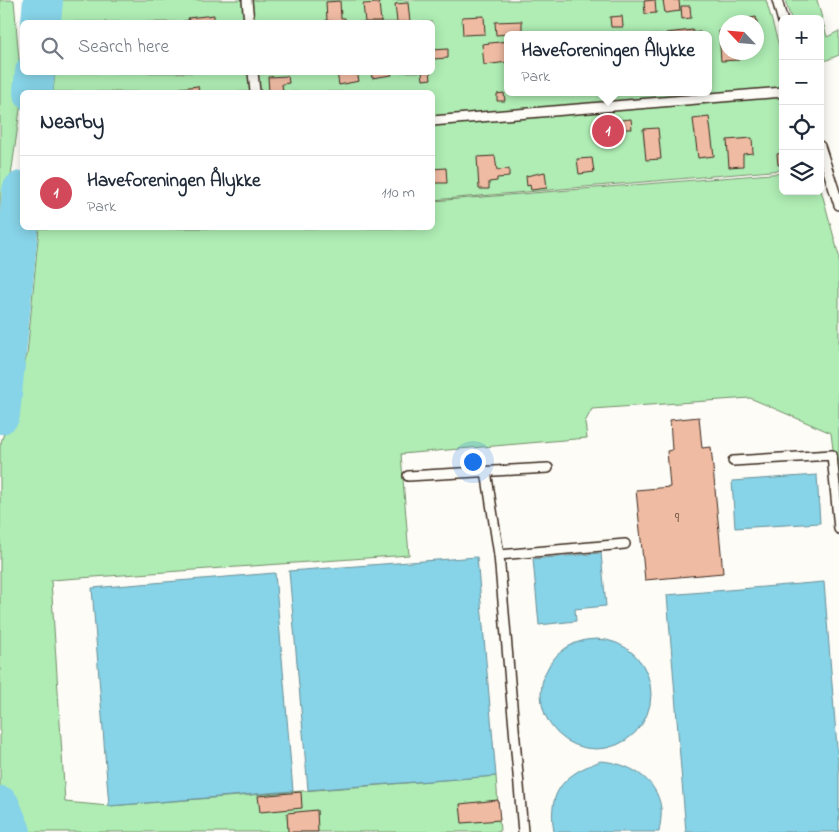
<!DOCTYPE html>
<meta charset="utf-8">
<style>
:root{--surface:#fff;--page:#f2f2f3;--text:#1f2937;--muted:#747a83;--line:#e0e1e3;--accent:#d1495b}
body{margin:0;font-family:"Indie Flower",sans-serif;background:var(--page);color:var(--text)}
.controls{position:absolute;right:15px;top:15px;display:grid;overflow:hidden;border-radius:8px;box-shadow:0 2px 12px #0003}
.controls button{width:45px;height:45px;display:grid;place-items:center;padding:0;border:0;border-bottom:1px solid var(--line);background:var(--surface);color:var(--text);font:25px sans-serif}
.compass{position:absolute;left:719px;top:15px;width:45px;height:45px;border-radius:50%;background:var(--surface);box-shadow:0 2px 12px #0003;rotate:296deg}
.you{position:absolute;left:472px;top:461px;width:18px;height:18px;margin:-12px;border:4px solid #fff;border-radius:50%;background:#1a73e8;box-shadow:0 0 0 8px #1a73e833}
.badge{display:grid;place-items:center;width:32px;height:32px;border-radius:50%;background:var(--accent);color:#fff;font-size:16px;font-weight:700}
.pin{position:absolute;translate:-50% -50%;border:2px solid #fff;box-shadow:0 1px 5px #0006}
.popup{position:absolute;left:504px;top:31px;width:208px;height:65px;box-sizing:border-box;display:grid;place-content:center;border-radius:8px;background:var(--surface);filter:drop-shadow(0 1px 4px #0005);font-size:16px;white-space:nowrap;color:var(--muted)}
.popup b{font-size:19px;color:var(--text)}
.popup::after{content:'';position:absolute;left:50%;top:100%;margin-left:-10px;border:10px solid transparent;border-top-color:var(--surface)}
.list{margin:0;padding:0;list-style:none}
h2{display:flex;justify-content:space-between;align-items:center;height:65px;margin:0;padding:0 20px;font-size:21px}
h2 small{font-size:16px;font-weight:400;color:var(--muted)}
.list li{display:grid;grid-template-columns:32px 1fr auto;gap:15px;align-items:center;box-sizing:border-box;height:75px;padding:0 20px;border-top:1px solid var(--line)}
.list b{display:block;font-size:19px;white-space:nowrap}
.list p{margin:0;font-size:16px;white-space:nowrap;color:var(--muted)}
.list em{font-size:16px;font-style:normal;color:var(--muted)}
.icon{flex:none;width:28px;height:28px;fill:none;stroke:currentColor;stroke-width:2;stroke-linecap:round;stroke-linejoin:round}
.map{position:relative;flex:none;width:839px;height:832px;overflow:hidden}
.search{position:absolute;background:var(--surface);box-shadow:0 2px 12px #0003;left:20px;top:20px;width:415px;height:55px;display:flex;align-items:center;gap:12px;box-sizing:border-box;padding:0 18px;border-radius:8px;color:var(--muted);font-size:19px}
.panel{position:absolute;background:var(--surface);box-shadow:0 2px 12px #0003;left:20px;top:90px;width:415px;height:140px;border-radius:8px}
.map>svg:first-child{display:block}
</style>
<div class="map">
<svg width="839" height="832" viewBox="0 0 839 832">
<rect width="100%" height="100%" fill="#fdfcf7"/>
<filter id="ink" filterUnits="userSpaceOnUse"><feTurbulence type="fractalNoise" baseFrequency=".02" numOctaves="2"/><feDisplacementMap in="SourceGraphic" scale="10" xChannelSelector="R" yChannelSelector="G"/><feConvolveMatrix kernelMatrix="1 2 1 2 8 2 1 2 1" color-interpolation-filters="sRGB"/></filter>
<g filter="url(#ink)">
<g fill="#afedb4" stroke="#758c69" fill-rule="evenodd">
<polygon points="0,0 14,0 22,95 0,257"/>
<path d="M56 0H766L783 60V170L433 200 432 92H53L55 73 432 72V22H57ZM726 22H756V52H726ZM508 35H708V92H508Z"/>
<polygon points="785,0 817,0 827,37 839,31 839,55 820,63 820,19 791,19"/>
<polygon points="783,173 783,191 820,191 820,186 839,256 839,498 831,433 750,398 592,409 585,422 587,438 401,454 409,555 51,580 65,802 109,806 496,776 500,832 0,832 0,446 27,355 39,228 432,228 433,201"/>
</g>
<g fill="#87d3e7" stroke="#698f97">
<polygon points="817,475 820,523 735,528 732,481"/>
<polygon points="601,553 606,606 575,609 576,621 539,625 533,559"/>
<polygon points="477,557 496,776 308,790 289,571"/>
<polygon points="275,573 293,791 109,806 92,588"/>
<polygon points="824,582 839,773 839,832 686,832 667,595"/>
<circle cx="596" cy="694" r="55"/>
<path d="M601 761C628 763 657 778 661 808 662 816 660 825 659 832H554C547 791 564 774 601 761Z"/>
</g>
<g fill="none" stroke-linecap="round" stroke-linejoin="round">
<g stroke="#87d3e7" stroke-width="40">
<polyline points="41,22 43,0"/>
<polyline points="33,92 35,72"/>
<polyline points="0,414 22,191"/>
<polyline points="0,806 11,832"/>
</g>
</g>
<g fill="#f0bba3" stroke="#3b2a1e">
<polygon points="655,0 656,13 645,14 644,1"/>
<polygon points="663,0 679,0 680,11 665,13"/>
<polygon points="340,1 341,18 345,18 346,22 327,21 326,2"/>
<polygon points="379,3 381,22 365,22 363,4"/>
<polygon points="408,3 410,22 397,22 395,4"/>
<polygon points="681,6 690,6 691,18 682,19"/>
<polygon points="214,15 214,22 180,22 189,20 188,18"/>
<polygon points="484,16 485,34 463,35 462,17"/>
<polygon points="622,16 623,27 611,27 610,17"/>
<polygon points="756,17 759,33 756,34 756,22 746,22 746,19"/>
<polygon points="522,21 522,33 496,35 495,22"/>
<polygon points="693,30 693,33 700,32 700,35 666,35 666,33"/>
<polygon points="726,30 726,52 739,52 739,60 721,61 719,31"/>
<polygon points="508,41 508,62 484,65 482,44"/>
<polygon points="448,49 448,58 433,59 432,50"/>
<polygon points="337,72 357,72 359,81 339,85"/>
<polygon points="371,72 391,72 392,75 372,78"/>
<polygon points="422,72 430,72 431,79 423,80"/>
<polygon points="288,76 289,83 282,84 283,92 269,92 268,77"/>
<polygon points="198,86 199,92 180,92 180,88"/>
<polygon points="504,93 505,101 497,101 497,94"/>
<polygon points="709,117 714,156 698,158 693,119"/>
<polygon points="631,119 632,129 621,129 621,120"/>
<polygon points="658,128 661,159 646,160 643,129"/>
<polygon points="752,138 753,153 743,154 743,166 729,167 727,140"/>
<polygon points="783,153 783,164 778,165 777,154"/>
<polygon points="495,156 497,170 509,169 509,177 497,178 497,181 489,182 489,189 479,189 477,157"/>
<polygon points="592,158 594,172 579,174 577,159"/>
<polygon points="446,168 447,183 433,183 432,191 432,169"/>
<polygon points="545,172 547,188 531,190 530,185 527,186 526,176"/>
<polygon points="699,417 702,448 711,447 723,573 645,580 636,490 670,487 667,451 672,450 670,420"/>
<polygon points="301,792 302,808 260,812 258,796"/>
<polygon points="498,800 500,820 462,823 460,804"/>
<polygon points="317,810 318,832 288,832 287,813"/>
</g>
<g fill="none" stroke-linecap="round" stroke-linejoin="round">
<g stroke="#3b2a1e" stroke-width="12">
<g id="service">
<polyline points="247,0 249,22"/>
<polyline points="777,0 783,22"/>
<polyline points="253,72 255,92"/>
<polyline points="432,121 783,92"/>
<polyline points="820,146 839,205"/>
<polyline points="733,461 832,455 839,529"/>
<polyline points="486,471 499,555"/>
<polyline points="408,476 548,468"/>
<polyline points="523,832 499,555 625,544"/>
</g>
</g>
<use href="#service" stroke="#fdfcf7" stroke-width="9"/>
</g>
</g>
<g text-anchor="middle" stroke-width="4" stroke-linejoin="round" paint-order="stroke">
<g font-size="15" fill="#684e3f">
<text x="677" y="522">9</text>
</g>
</g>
</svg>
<div class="controls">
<button>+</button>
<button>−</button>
<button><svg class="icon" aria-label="locate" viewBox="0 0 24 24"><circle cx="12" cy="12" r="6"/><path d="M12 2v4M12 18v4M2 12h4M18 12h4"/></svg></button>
<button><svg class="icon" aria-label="layers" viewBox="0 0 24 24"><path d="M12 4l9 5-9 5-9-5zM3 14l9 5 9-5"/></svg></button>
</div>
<svg class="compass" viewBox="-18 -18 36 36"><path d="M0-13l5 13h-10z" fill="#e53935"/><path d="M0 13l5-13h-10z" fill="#747a83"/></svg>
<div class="you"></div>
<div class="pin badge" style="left:608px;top:131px">1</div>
<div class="popup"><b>Haveforeningen Ålykke</b>Park</div>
<div class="search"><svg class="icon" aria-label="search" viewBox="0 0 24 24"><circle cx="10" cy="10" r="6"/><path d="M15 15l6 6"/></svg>Search here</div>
<section class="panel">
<h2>Nearby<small></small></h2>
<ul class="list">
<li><span class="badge">1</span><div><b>Haveforeningen Ålykke</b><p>Park</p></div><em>110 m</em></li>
</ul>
</section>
</div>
